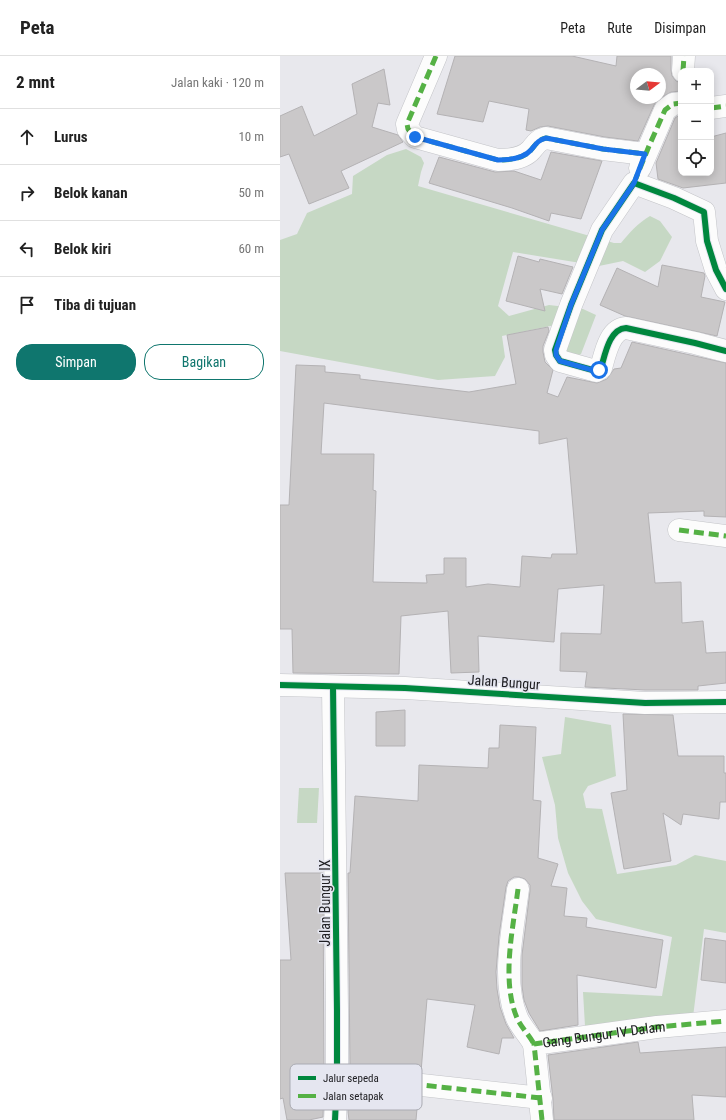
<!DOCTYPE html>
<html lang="id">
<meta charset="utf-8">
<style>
:root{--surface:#fff;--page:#f2f2f2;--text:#222;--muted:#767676;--line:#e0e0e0;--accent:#0f766e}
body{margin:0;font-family:"Roboto Condensed",sans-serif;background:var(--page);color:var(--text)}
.controls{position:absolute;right:12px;top:12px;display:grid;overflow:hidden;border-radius:8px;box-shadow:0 2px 10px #0003}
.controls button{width:36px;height:36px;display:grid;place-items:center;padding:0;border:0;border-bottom:1px solid var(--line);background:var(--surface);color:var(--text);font:20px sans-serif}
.compass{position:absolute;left:350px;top:12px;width:36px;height:36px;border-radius:50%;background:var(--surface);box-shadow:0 2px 10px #0003;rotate:74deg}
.stop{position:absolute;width:12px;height:12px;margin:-9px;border:3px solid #1a73e8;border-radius:50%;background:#fff}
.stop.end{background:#1a73e8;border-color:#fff;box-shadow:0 1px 4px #0008}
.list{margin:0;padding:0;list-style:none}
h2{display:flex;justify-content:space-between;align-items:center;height:52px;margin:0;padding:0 16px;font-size:17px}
h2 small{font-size:13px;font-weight:400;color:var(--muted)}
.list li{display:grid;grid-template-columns:26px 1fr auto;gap:12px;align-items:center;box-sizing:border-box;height:56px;padding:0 16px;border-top:1px solid var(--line)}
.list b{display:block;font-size:15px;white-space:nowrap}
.list em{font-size:13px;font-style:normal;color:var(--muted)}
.actions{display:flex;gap:8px;padding:12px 16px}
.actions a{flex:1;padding:9px 0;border:1px solid var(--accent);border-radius:16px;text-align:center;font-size:14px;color:var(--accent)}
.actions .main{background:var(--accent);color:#fff}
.icon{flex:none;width:22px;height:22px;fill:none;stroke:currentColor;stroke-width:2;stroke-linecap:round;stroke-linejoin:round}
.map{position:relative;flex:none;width:446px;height:1064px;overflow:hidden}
header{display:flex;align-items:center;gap:24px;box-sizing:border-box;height:56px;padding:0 20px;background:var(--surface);border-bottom:1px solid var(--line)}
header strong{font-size:19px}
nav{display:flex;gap:22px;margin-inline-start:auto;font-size:14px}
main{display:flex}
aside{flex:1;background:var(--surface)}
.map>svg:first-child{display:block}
</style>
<header>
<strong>Peta</strong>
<nav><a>Peta</a><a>Rute</a><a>Disimpan</a></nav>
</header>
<main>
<aside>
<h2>2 mnt<small>Jalan kaki · 120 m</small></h2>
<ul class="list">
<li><svg class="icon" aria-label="ahead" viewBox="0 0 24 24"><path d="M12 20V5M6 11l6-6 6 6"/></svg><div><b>Lurus</b></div><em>10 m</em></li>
<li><svg class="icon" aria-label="right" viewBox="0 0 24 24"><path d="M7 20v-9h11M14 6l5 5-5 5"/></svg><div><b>Belok kanan</b></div><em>50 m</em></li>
<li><svg class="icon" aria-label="left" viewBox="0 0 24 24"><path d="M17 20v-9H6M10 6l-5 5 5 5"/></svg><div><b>Belok kiri</b></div><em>60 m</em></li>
<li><svg class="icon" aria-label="arrive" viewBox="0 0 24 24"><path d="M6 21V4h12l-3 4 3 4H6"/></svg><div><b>Tiba di tujuan</b></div></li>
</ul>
<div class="actions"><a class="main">Simpan</a><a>Bagikan</a></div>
</aside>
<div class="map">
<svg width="446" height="1064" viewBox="0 0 446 1064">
<rect width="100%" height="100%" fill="#e8e8ed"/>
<g fill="#c6d8c4">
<path d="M126 93 141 101 144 107 141 116 138 130 334 187H341C350 176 358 167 370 160L380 165 392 181 380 205 365 216 343 205 319 210 233 196 218 250 229 260 269 249 303 253 316 259 301 298 285 305 280 268 222 280 225 301 215 320 158 324 0 295V184L17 178 27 157 72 138 73 120 107 99Z"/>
<polygon points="285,661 331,669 336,720 308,730 303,738 306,752 322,753 337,818 396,809 415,799 446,805 446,877 424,873 413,961 305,970 303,936 382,940 392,881 316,863 302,845 288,817 278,782 275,749 262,701 281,698"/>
<polygon points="19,732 39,732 37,767 17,767"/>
</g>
<g fill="#cac8c9" stroke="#b4b2b4" fill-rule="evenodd">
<path d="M175 0H292L336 10 337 0H391V14L392 20 396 25 401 27V35L391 36 377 44 374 49 358 85 325 81 268 70 260 71 251 75 246 74 249 53 209 45 203 66 157 58ZM356 18H380V42H356Z"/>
<polygon points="104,13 110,49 98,47 92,71 118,79 123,86 61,115 69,132 29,148 9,98 0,101 0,60 22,50 34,80 77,58 72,28"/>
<polygon points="398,60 401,60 401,117 431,117 431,81 446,77 446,127 403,132 378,123 376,107 395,62"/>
<polygon points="271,96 322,105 301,163 271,157 269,165 232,152 149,127 159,101 215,116 234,115 261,124"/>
<polygon points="238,200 259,206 260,203 293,211 282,238 260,233 265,255 226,245"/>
<polygon points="382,209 424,217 425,220 421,241 445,246 437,280 345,260 320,249 337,212 378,231"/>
<path d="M268 271 269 275 263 290V296L265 306 273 314 267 337 278 341 287 321 317 327 327 323 334 313 341 312 352 286 446 307V461L424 460V455L368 457 375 527 401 526 402 567 423 565 426 597 446 596V627L418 630V634H365L305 631 307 616 280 615 281 577 321 578 324 529 278 533 274 586 198 580 199 616 171 617 168 555 121 560 119 618 13 617 12 573H0V449H9L16 309 45 310V316L80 319V323L189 336 236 328 227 279ZM44 347 259 375V388L287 382 297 498H272L271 502 242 500 240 531 208 528 186 531V502H164V518L146 519 147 527 93 526 96 435 93 434 94 398H41Z"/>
<polygon points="125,654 125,690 96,690 96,656"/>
<polygon points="343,658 393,659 398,700 444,700 444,717 446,717 446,746 440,746 439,763 403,758 401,769 383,757 391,805 344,813 331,737 347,734"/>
<polygon points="220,669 256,671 253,744 261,745 258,802 278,808 271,830 287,832 284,860 307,862 306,871 383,884 376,932 297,919 298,969 260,975 249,957 244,944 242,930 242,899 250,835 250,829 245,823 239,821 234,821 228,825 226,831 219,880 216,916 217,933 220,951 226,968 234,982 222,982 219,998 187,991 195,949 147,943 141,1016 70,1010 68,817 70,817 75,740 138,745 139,709 208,712 209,692 219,692"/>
<polygon points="5,817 43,817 44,1022 43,1061 29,1064 7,1064 3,1042 0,1043 0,904 11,904"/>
<polygon points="425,882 446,885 446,927 421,924"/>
<polygon points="358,986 360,997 446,991 446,1041 412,1039 414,1064 274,1064 273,1043 268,999"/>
<polygon points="69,1035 138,1041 136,1064 69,1064 68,1056"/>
</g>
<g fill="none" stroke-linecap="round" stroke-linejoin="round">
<g stroke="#c3c4c8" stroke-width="23">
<g id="street">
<path d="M156 0 127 68 128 73 135 81 218 104C229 104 243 103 251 94 256 88 258 84 266 82L323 93 365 98"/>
<polyline points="403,15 404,0"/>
<polyline points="431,52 446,50"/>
<polyline points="360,112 385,54 393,48 401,47"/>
<path d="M446 233 436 214 427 185 424 156 394 142 354 127 322 174 291 249 275 294 276 299 280 305 316 315 321 312C325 299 329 273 346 272L415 287 446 295"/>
<polyline points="399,474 446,480"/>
<polyline points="53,631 57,954 57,1022 55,1064"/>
<path d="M238 833C233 873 221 924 237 962 241 971 249 979 254 988"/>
<polyline points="57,1022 114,1026 261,1042"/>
<path id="s1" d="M262 1064 254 988 377 971 446 965"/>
</g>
</g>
<g stroke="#c3c4c8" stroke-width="23">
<polyline id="secondary" points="0,629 125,632 365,647 446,646"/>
</g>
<use href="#street" stroke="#fcfcfc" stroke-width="22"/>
<use href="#secondary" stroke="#fcfcfc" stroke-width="22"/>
<g stroke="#55b145" stroke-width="5" stroke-dasharray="10 5" stroke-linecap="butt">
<path d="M156 0 127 68 128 73 135 81 218 104C229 104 243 103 251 94 256 88 258 84 266 82L323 93 365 98"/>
<polyline points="403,15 404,0"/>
<polyline points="431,52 446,50"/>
<polyline points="354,127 369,90 385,54 393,48 401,47"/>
<polyline points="399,474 446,480"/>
<path d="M238 833C233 873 221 924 237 962 241 971 249 979 254 988"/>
<polyline points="57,1022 114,1026 261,1042"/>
<polyline points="262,1064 254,988 377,971 446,965"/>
</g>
<g stroke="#e5e6f0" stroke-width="8">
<g id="cycleway">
<path d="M446 233 436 214 427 185 424 156 394 142 354 127 322 174 291 249 275 294 276 299 280 305 316 315 321 312C325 299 329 273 346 272L415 287 446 295"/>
<polyline points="0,629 125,632 365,647 446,646"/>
<polyline points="53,631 57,954 57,1022 55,1064"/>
</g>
</g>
<use href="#cycleway" stroke="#00873e" stroke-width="6"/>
</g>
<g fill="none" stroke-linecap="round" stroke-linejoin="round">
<path stroke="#1a73e8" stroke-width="5" d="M135 81 218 104C229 104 243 103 251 94 256 88 258 84 266 82L323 93 365 98 354 127 322 174 291 249 276 294V299L280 305 312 314H319"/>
</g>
<g text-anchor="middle" stroke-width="3" stroke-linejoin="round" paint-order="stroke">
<g font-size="14" fill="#202024" stroke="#e5e6f0">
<text transform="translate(224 626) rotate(4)" y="5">Jalan Bungur</text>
<text transform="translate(45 847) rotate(-90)" y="5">Jalan Bungur IX</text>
<text dy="5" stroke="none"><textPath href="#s1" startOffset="147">Gang Bungur IV Dalam</textPath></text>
</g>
</g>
<rect x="10" y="1008" width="132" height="46" rx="6" fill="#e5e6f0" stroke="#aaabb3" stroke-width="1"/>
<rect x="18" y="1020" width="18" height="4" fill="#00873e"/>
<rect x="18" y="1038" width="18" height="4" fill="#55b145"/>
<g font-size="11" fill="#202024">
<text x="43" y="1026">Jalur sepeda</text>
<text x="43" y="1044">Jalan setapak</text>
</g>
</svg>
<div class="controls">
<button>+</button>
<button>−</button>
<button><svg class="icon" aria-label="locate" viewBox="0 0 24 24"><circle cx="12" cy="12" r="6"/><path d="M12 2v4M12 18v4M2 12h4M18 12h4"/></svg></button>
</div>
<svg class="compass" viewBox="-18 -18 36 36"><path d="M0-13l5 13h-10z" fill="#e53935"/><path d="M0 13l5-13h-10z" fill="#767676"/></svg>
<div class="stop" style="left:319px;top:314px"></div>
<div class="stop end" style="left:135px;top:81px"></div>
</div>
</main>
